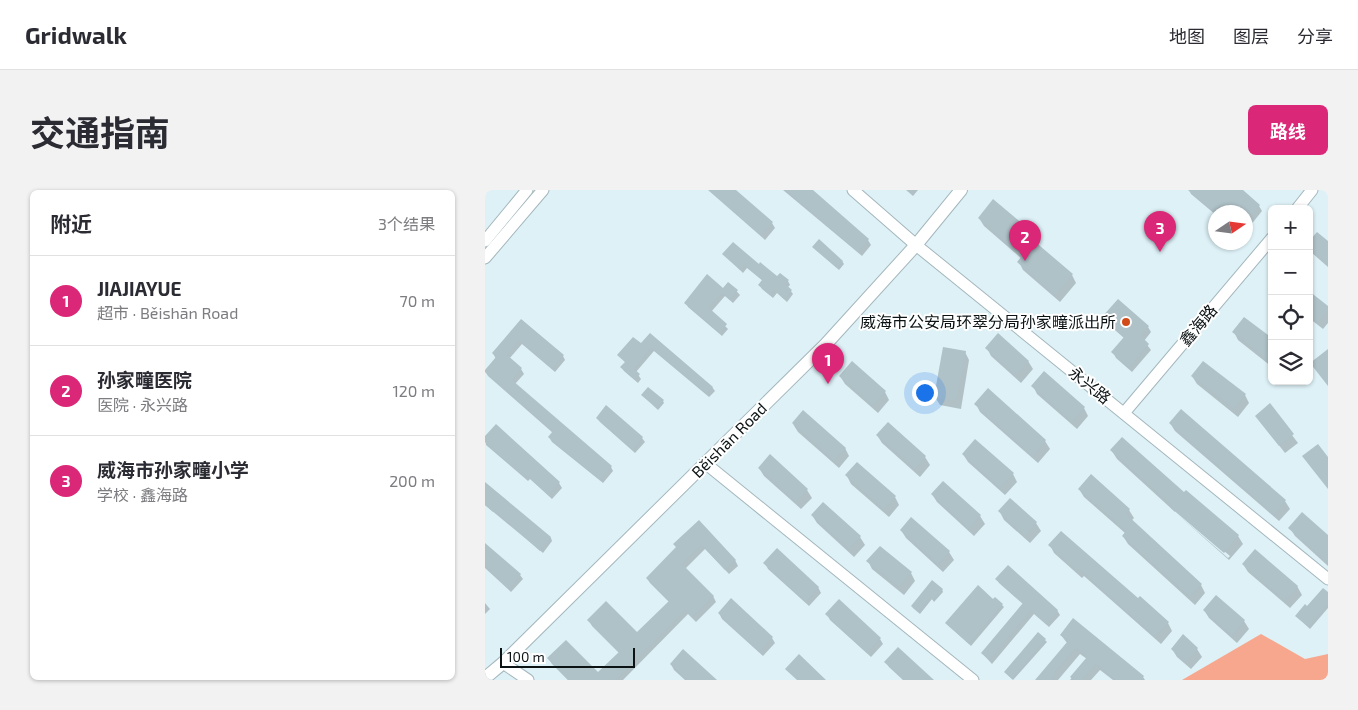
<!DOCTYPE html>
<html lang="zh">
<meta charset="utf-8">
<style>
:root{--surface:#fff;--page:#f2f2f3;--text:#2b2b33;--muted:#7c7c81;--line:#e1e1e2;--accent:#db2777}
body{margin:0;font-family:"Exo 2","Noto Sans SC",sans-serif;background:var(--page);color:var(--text)}
.controls{position:absolute;right:15px;top:15px;display:grid;overflow:hidden;border-radius:8px;box-shadow:0 1px 4px #0004}
.controls button{width:45px;height:45px;display:grid;place-items:center;padding:0;border:0;border-bottom:1px solid var(--line);background:var(--surface);color:var(--text);font:25px sans-serif}
.compass{position:absolute;left:723px;top:15px;width:45px;height:45px;border-radius:50%;background:var(--surface);box-shadow:0 1px 4px #0004;rotate:77deg}
.scale{position:absolute;left:15px;bottom:12px;width:135px;box-sizing:border-box;padding-left:5px;border:2px solid #0c1315;border-top:0;font-size:14px;line-height:18px;white-space:nowrap;color:#0c1315;-webkit-text-stroke:4px #fff;paint-order:stroke}
.you{position:absolute;left:439px;top:202px;width:18px;height:18px;margin:-12px;border:4px solid #fff;border-radius:50%;background:#1a73e8;box-shadow:0 0 0 8px #1a73e833}
.badge{display:grid;place-items:center;width:32px;height:32px;border-radius:50%;background:var(--accent);color:#fff;font-size:16px;font-weight:700}
.pin{position:absolute;translate:-50% -41px;filter:drop-shadow(0 1px 2px #0008)}
.pin::after{content:'';position:absolute;top:26px;width:18px;height:15px;background:inherit;clip-path:polygon(0 0,100% 0,50% 100%)}
.list{margin:0;padding:0;list-style:none}
h2{display:flex;justify-content:space-between;align-items:center;height:65px;margin:0;padding:0 20px;font-size:21px}
h2 small{font-size:16px;font-weight:400;color:var(--muted)}
.list li{display:grid;grid-template-columns:32px 1fr auto;gap:15px;align-items:center;box-sizing:border-box;height:90px;padding:0 20px;border-top:1px solid var(--line)}
.list b{display:block;font-size:19px;white-space:nowrap}
.list p{margin:0;font-size:16px;white-space:nowrap;color:var(--muted)}
.list em{font-size:16px;font-style:normal;color:var(--muted)}
.icon{flex:none;width:28px;height:28px;fill:none;stroke:currentColor;stroke-width:2;stroke-linecap:round;stroke-linejoin:round}
.map{position:relative;flex:none;width:843px;height:490px;overflow:hidden;border-radius:8px}
header{display:flex;align-items:center;gap:30px;box-sizing:border-box;height:70px;padding:0 25px;background:var(--surface);border-bottom:1px solid var(--line)}
header strong{font-size:24px}
nav{display:flex;gap:28px;margin-inline-start:auto;font-size:18px}
.intro{display:flex;align-items:center;justify-content:space-between;box-sizing:border-box;height:120px;padding:0 30px}
h1{margin:0;font-size:35px}
.button{padding:12px 22px;border-radius:8px;background:var(--accent);color:#fff;font-size:18px;font-weight:700}
main{display:flex;gap:30px;padding:0 30px}
aside{flex:1;background:var(--surface);border-radius:8px;box-shadow:0 1px 4px #0004}
.map>svg:first-child{display:block}
</style>
<header>
<strong>Gridwalk</strong>
<nav><a>地图</a><a>图层</a><a>分享</a></nav>
</header>
<div class="intro"><h1>交通指南</h1><a class="button">路线</a></div>
<main>
<aside>
<h2>附近<small>3个结果</small></h2>
<ul class="list">
<li><span class="badge">1</span><div><b>JIAJIAYUE</b><p>超市 · Běishān Road</p></div><em>70 m</em></li>
<li><span class="badge">2</span><div><b>孙家疃医院</b><p>医院 · 永兴路</p></div><em>120 m</em></li>
<li><span class="badge">3</span><div><b>威海市孙家疃小学</b><p>学校 · 鑫海路</p></div><em>200 m</em></li>
</ul>
</aside>
<div class="map">
<svg width="843" height="490" viewBox="0 0 843 490">
<rect width="100%" height="100%" fill="#ddf1f7"/>
<polygon fill="#f7a78d" points="776,444 820,469 843,464 843,490 697,490"/>
<g fill="#0003">
<polygon points="223,0 249,0 287,33 290,38 280,50"/>
<polygon points="298,0 326,0 383,50 386,55 377,66"/>
<polygon points="421,0 433,0 428,6"/>
<polygon points="704,0 756,0 774,16 777,21 761,41 761,22 731,22 731,25 706,4"/>
<polygon points="494,28 538,36 543,44 541,46 587,85 591,93 575,112 538,80 534,72 537,69 499,36"/>
<polygon points="832,44 843,53 843,77 827,63 824,58"/>
<polygon points="330,59 357,71 359,74 354,80"/>
<polygon points="239,64 292,88 303,91 305,95 303,97 308,104 302,112 292,103 288,108 277,99 275,95 278,91 262,78 258,83"/>
<polygon points="244,93 255,105 248,113 240,106 226,122 243,139 237,146 203,117 201,113 238,100"/>
<polygon points="824,102 843,117 843,133 838,139 824,128"/>
<polygon points="633,111 663,137 666,142 659,151 666,160 647,182 631,168 628,162 639,148 622,133 619,127"/>
<polygon points="37,130 78,166 80,170 70,182 37,154 24,169 36,179 39,184 30,194 126,277 128,281 118,293 67,252 64,247 68,243 3,186 0,181 11,169 8,163"/>
<polygon points="749,142 787,150 787,177 753,150"/>
<polygon points="165,145 227,197 230,201 224,207 169,161 151,182 156,189 153,193 139,181 137,178 141,173 134,165 156,155"/>
<polygon points="502,158 543,171 548,179 536,193 506,166"/>
<polygon points="480,162 484,170 476,219 455,215 450,207"/>
<polygon points="355,186 400,202 404,210 393,223 360,194"/>
<polygon points="707,186 760,205 764,213 753,227 712,194"/>
<polygon points="548,196 599,218 603,226 592,239 552,204"/>
<polygon points="503,200 560,251 565,259 553,273 495,222 491,214"/>
<polygon points="159,207 178,211 179,213 173,220"/>
<polygon points="784,215 813,253 800,263 771,226"/>
<polygon points="122,217 157,248 160,252 150,263 115,232 112,228"/>
<polygon points="403,233 440,267 445,275 435,287 397,253 392,245"/>
<polygon points="685,233 800,311 805,319 794,331 690,241"/>
<polygon points="308,234 360,258 364,266 354,278 313,242"/>
<polygon points="11,236 74,293 77,298 67,309 45,289 43,291 1,255 0,248"/>
<polygon points="627,261 699,304 701,302 753,346 758,354 744,370 691,323 743,368 745,366 690,320 690,322 632,269"/>
<polygon points="478,264 528,284 532,292 520,305 483,272"/>
<polygon points="274,278 322,300 327,308 316,319 279,286"/>
<polygon points="362,286 410,307 414,315 404,327 366,294"/>
<polygon points="458,292 495,326 500,334 489,346 452,312 447,304"/>
<polygon points="0,293 66,348 67,351 58,363 0,315"/>
<polygon points="594,299 644,320 649,328 646,331 716,395 720,403 710,415 643,354 638,346 640,343 599,307"/>
<polygon points="338,313 375,347 380,355 369,367 332,333 327,325"/>
<polygon points="515,322 551,333 556,341 545,353 519,330"/>
<polygon points="817,324 843,347 843,376 810,346 805,338"/>
<polygon points="214,332 250,370 253,376 244,384 220,359 200,379 228,406 231,412 211,432 203,424 138,490 83,490 67,474 64,469 113,484 134,463 107,436 104,430 152,444 184,412 165,393 162,388 192,358"/>
<polygon points="416,340 464,362 469,370 458,382 421,348"/>
<polygon points="0,355 35,385 38,389 26,402 0,378"/>
<polygon points="565,355 653,410 683,433 687,441 676,454 599,386 597,388 569,363"/>
<polygon points="383,371 426,383 430,391 419,405 387,379"/>
<polygon points="280,373 333,397 336,403 324,416 283,379"/>
<polygon points="758,374 812,396 817,405 805,418 763,382"/>
<polygon points="512,389 572,420 575,425 564,437 549,424 507,474 497,463 538,414 514,393"/>
<polygon points="457,399 458,402 449,412 447,409 435,424 428,418 427,416"/>
<polygon points="838,399 843,404 843,418 825,439 813,428"/>
<polygon points="731,407 759,431 764,439 752,453 724,428 719,420"/>
<polygon points="510,408 519,417 486,456 461,433"/>
<polygon points="0,413 5,419 0,424"/>
<polygon points="234,423 287,448 290,453 278,466 237,429"/>
<polygon points="342,424 395,449 398,454 386,467 345,430"/>
<polygon points="553,443 562,452 528,490 520,482"/>
<polygon points="576,445 658,487 660,490 628,490 615,480 606,490 585,490 602,469 595,464 573,490 552,490 582,453"/>
<polygon points="698,446 712,459 717,467 706,479 692,467 687,459"/>
<polygon points="401,472 447,490 418,490 404,477"/>
<polygon points="186,474 230,490 200,490 189,480"/>
</g>
<g fill="#afc2c8">
<polygon points="224,0 251,0 288,32 276,45"/>
<polygon points="301,0 328,0 384,49 373,62"/>
<polygon points="703,0 758,0 775,15 760,32 760,22 729,22"/>
<polygon points="508,9 539,35 535,39 588,84 570,105 532,72 537,66 493,28"/>
<polygon points="832,42 843,51 843,74 824,58 824,51"/>
<polygon points="334,49 358,71 352,78 327,57"/>
<polygon points="248,52 274,74 275,72 292,86 295,83 304,90 300,94 307,100 299,109 289,100 285,105 273,95 277,90 260,75 255,80 237,64"/>
<polygon points="222,84 238,98 243,92 253,100 245,110 237,103 224,118 242,134 235,143 199,113"/>
<polygon points="824,101 843,116 843,120 833,132 824,125"/>
<polygon points="633,109 664,136 656,146 664,154 644,178 626,162 639,147 617,127"/>
<polygon points="759,127 787,148 787,173 747,142"/>
<polygon points="36,129 79,165 67,178 34,150 22,165 37,178 27,190 127,276 115,290 63,247 68,241 0,182 0,180 11,167 7,163"/>
<polygon points="165,143 228,197 222,204 166,158 149,179 155,184 150,190 135,177 140,172 132,165 148,147 156,153"/>
<polygon points="513,143 544,171 531,185 500,158"/>
<polygon points="458,157 481,161 471,211 449,207"/>
<polygon points="843,159 843,196 825,173"/>
<polygon points="367,171 401,201 388,216 354,186"/>
<polygon points="718,171 761,204 749,219 706,186"/>
<polygon points="559,181 600,217 587,232 546,196"/>
<polygon points="163,197 179,210 172,218 156,205"/>
<polygon points="503,198 561,250 548,266 489,214"/>
<polygon points="785,213 809,244 794,256 770,226"/>
<polygon points="121,215 158,247 148,260 111,228"/>
<polygon points="696,219 801,310 789,324 684,233"/>
<polygon points="318,220 361,258 349,271 307,233"/>
<polygon points="403,232 441,266 430,279 391,245"/>
<polygon points="11,234 75,292 64,305 41,285 40,287 0,252 0,246"/>
<polygon points="637,247 699,302 701,300 754,345 739,363 686,318 687,316 625,260"/>
<polygon points="490,249 529,283 515,298 477,264"/>
<polygon points="833,254 843,267 843,299 817,266"/>
<polygon points="285,264 323,299 311,312 273,278"/>
<polygon points="372,272 411,306 399,320 360,285"/>
<polygon points="606,284 645,319 641,324 717,394 705,407 637,346 641,341 593,299"/>
<polygon points="458,291 496,325 484,339 446,304"/>
<polygon points="0,292 66,347 55,361 9,320 8,322 0,315"/>
<polygon points="525,308 552,332 540,346 513,321"/>
<polygon points="338,312 376,346 364,359 326,325"/>
<polygon points="817,322 843,345 843,373 803,338"/>
<polygon points="426,327 465,361 453,375 415,340"/>
<polygon points="214,330 251,370 240,380 217,355 197,374 229,406 207,427 200,420 130,490 83,490 62,468 81,450 113,482 134,462 102,430 121,411 152,442 184,411 161,388 191,357 188,354"/>
<polygon points="576,341 653,408 655,406 684,432 670,447 594,379 592,381 563,355"/>
<polygon points="0,353 36,384 24,399 0,376"/>
<polygon points="395,356 427,382 414,397 381,371"/>
<polygon points="292,358 334,397 321,412 278,373"/>
<polygon points="770,359 813,396 800,411 757,374"/>
<polygon points="523,375 573,420 561,434 546,420 504,470 496,463 538,413 510,389"/>
<polygon points="447,390 458,399 448,410 445,408 433,422 426,416"/>
<polygon points="493,395 508,409 510,407 518,414 484,454 460,433"/>
<polygon points="838,398 843,402 843,414 824,437 810,426 820,414 822,416"/>
<polygon points="731,405 760,430 747,446 718,420"/>
<polygon points="246,408 288,447 274,462 233,423"/>
<polygon points="354,409 396,448 382,463 340,424"/>
<polygon points="588,428 659,486 656,490 630,490 611,474 597,490 589,490 585,487 602,467 591,458 569,483 570,485 566,490 550,490 583,451 575,445"/>
<polygon points="553,442 561,449 527,489 519,482"/>
<polygon points="698,444 713,458 701,472 686,459"/>
<polygon points="413,457 449,490 419,490 399,472"/>
<polygon points="198,459 232,490 202,490 185,474"/>
<polygon points="314,464 341,490 312,490 300,479"/>
</g>
<g fill="none" stroke-linecap="round" stroke-linejoin="round">
<g stroke="#a4b7bd" stroke-width="13">
<g id="secondary">
<polyline points="368,0 431,55 843,389"/>
<polyline points="812,19 827,0"/>
<polyline points="0,51 42,0"/>
<polyline points="0,68 58,0"/>
<polyline points="639,223 787,48"/>
<polyline points="220,273 488,490"/>
<polyline points="18,473 43,490"/>
</g>
</g>
<g stroke="#a4b7bd" stroke-width="14">
<polyline id="primary" points="0,488 18,473 341,154 431,55 476,0"/>
</g>
<use href="#secondary" stroke="#fff" stroke-width="11"/>
<use href="#primary" stroke="#fff" stroke-width="12"/>
</g>
<circle fill="#d14a17" stroke="#fff" stroke-width="2" cx="641" cy="132" r="5"/>
<g text-anchor="middle" stroke-width="4" stroke-linejoin="round" paint-order="stroke">
<g font-size="16" fill="#0c1315" stroke="#fff" text-anchor="end">
<text x="631" y="138">威海市公安局环翠分局孙家疃派出所</text>
</g>
<g font-size="16" fill="#0c1315" stroke="#fff">
<text transform="translate(713 135) rotate(-50)" y="6">鑫海路</text>
<text transform="translate(605 195) rotate(39)" y="6">永兴路</text>
<text transform="translate(244 250) rotate(-45)" y="6">Běishān Road</text>
</g>
</g>
</svg>
<div class="controls">
<button>+</button>
<button>−</button>
<button><svg class="icon" aria-label="locate" viewBox="0 0 24 24"><circle cx="12" cy="12" r="6"/><path d="M12 2v4M12 18v4M2 12h4M18 12h4"/></svg></button>
<button><svg class="icon" aria-label="layers" viewBox="0 0 24 24"><path d="M12 4l9 5-9 5-9-5zM3 14l9 5 9-5"/></svg></button>
</div>
<svg class="compass" viewBox="-18 -18 36 36"><path d="M0-13l5 13h-10z" fill="#e53935"/><path d="M0 13l5-13h-10z" fill="#7c7c81"/></svg>
<div class="scale">100 m</div>
<div class="you"></div>
<div class="pin badge" style="left:343px;top:194px">1</div>
<div class="pin badge" style="left:540px;top:71px">2</div>
<div class="pin badge" style="left:675px;top:62px">3</div>
</div>
</main>
